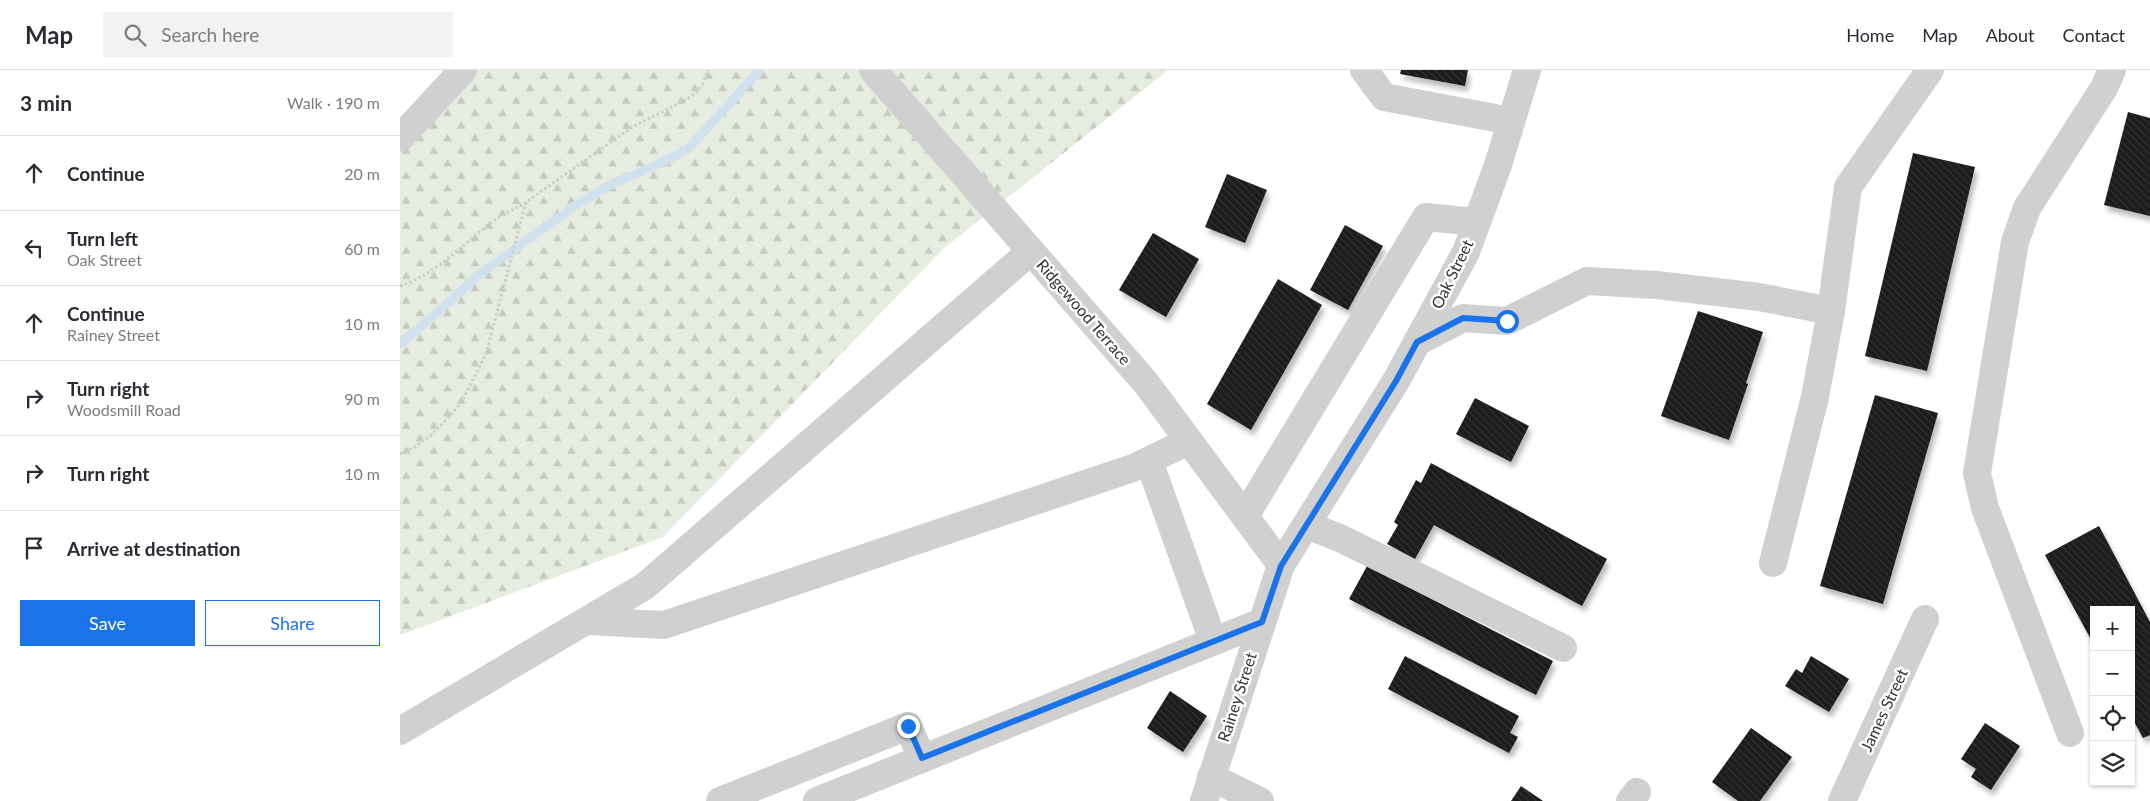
<!DOCTYPE html>
<meta charset="utf-8">
<style>
:root{--surface:#fff;--page:#f2f2f3;--text:#2b2b33;--muted:#7c7c81;--line:#e1e1e2;--accent:#1a73e8}
body{margin:0;font-family:Lato,sans-serif;background:var(--page);color:var(--text)}
.controls{position:absolute;right:15px;bottom:15px;display:grid;overflow:hidden;border-radius:0px;box-shadow:0 1px 4px #0004}
.controls button{width:45px;height:45px;display:grid;place-items:center;padding:0;border:0;border-bottom:1px solid var(--line);background:var(--surface);color:var(--text);font:25px sans-serif}
.stop{position:absolute;width:15px;height:15px;margin:-11px;border:4px solid #1a73e8;border-radius:50%;background:#fff}
.stop.end{background:#1a73e8;border-color:#fff;box-shadow:0 1px 5px #0008}
.list{margin:0;padding:0;list-style:none}
h2{display:flex;justify-content:space-between;align-items:center;height:65px;margin:0;padding:0 20px;font-size:21px}
h2 small{font-size:16px;font-weight:400;color:var(--muted)}
.list li{display:grid;grid-template-columns:32px 1fr auto;gap:15px;align-items:center;box-sizing:border-box;height:75px;padding:0 20px;border-top:1px solid var(--line)}
.list b{display:block;font-size:19px;white-space:nowrap}
.list p{margin:0;font-size:16px;white-space:nowrap;color:var(--muted)}
.list em{font-size:16px;font-style:normal;color:var(--muted)}
.actions{display:flex;gap:10px;padding:15px 20px}
.actions a{flex:1;padding:11px 0;border:1px solid var(--accent);border-radius:0px;text-align:center;font-size:18px;color:var(--accent)}
.actions .main{background:var(--accent);color:#fff}
.icon{flex:none;width:28px;height:28px;fill:none;stroke:currentColor;stroke-width:2;stroke-linecap:round;stroke-linejoin:round}
.map{position:relative;flex:none;width:1750px;height:731px;overflow:hidden}
header{display:flex;align-items:center;gap:30px;box-sizing:border-box;height:70px;padding:0 25px;background:var(--surface);border-bottom:1px solid var(--line)}
header strong{font-size:24px}
nav{display:flex;gap:28px;margin-inline-start:auto;font-size:18px}
.search{width:350px;height:45px;background:var(--page);display:flex;align-items:center;gap:12px;box-sizing:border-box;padding:0 18px;border-radius:0px;color:var(--muted);font-size:19px}
main{display:flex}
aside{flex:1;background:var(--surface)}
.map>svg:first-child{display:block}
</style>
<header>
<strong>Map</strong>
<div class="search"><svg class="icon" aria-label="search" viewBox="0 0 24 24"><circle cx="10" cy="10" r="6"/><path d="M15 15l6 6"/></svg>Search here</div>
<nav><a>Home</a><a>Map</a><a>About</a><a>Contact</a></nav>
</header>
<main>
<aside>
<h2>3 min<small>Walk · 190 m</small></h2>
<ul class="list">
<li><svg class="icon" aria-label="ahead" viewBox="0 0 24 24"><path d="M12 20V5M6 11l6-6 6 6"/></svg><div><b>Continue</b></div><em>20 m</em></li>
<li><svg class="icon" aria-label="left" viewBox="0 0 24 24"><path d="M17 20v-9H6M10 6l-5 5 5 5"/></svg><div><b>Turn left</b><p>Oak Street</p></div><em>60 m</em></li>
<li><svg class="icon" aria-label="ahead" viewBox="0 0 24 24"><path d="M12 20V5M6 11l6-6 6 6"/></svg><div><b>Continue</b><p>Rainey Street</p></div><em>10 m</em></li>
<li><svg class="icon" aria-label="right" viewBox="0 0 24 24"><path d="M7 20v-9h11M14 6l5 5-5 5"/></svg><div><b>Turn right</b><p>Woodsmill Road</p></div><em>90 m</em></li>
<li><svg class="icon" aria-label="right" viewBox="0 0 24 24"><path d="M7 20v-9h11M14 6l5 5-5 5"/></svg><div><b>Turn right</b></div><em>10 m</em></li>
<li><svg class="icon" aria-label="arrive" viewBox="0 0 24 24"><path d="M6 21V4h12l-3 4 3 4H6"/></svg><div><b>Arrive at destination</b></div></li>
</ul>
<div class="actions"><a class="main">Save</a><a>Share</a></div>
</aside>
<div class="map">
<svg width="1750" height="731" viewBox="0 0 1750 731">
<defs>
<pattern id="forest-firs" width="22" height="20" patternUnits="userSpaceOnUse" patternTransform="scale(1.25)"><rect width="22" height="20" fill="#e6ecdf"/><path d="M5 1l3.5 6h-7zM16 11l3.5 6h-7z" fill="#c6cbc0"/></pattern>
<pattern id="building-back-hatch" width="6" height="6" patternUnits="userSpaceOnUse" patternTransform="scale(1.25)"><rect width="6" height="6" fill="#1a1a1a"/><path d="M-1 5l2 2M0 0l6 6M5-1l2 2" fill="none" stroke="#333"/></pattern>
<filter id="shadow"><feDropShadow dx="3" dy="5.5" stdDeviation="2.5" flood-color="#0004"/></filter>
</defs>
<rect width="100%" height="100%" fill="#fff"/>
<polygon fill="url(#forest-firs)" points="63,0 768,0 543,179 263,467 0,565 0,63"/>
<g fill="none" stroke-linecap="round" stroke-linejoin="round">
<polyline stroke="#cfe2ee" stroke-width="9" points="0,274 47,234 77,206 176,135 212,114 252,97 287,80 360,0"/>
</g>
<g fill="url(#building-back-hatch)" filter="url(#shadow)">
<polygon points="1001,0 1068,0 1065,16 1000,4"/>
<polygon points="1728,42 1750,48 1750,146 1704,135"/>
<polygon points="1513,83 1575,97 1527,301 1465,286"/>
<polygon points="827,104 867,120 845,173 805,157"/>
<polygon points="945,155 983,176 948,240 910,220"/>
<polygon points="753,163 799,189 766,247 719,220"/>
<polygon points="878,209 922,235 851,360 807,334"/>
<polygon points="1298,241 1363,262 1346,313 1348,314 1329,370 1261,346"/>
<polygon points="1475,325 1538,343 1483,534 1420,516"/>
<polygon points="1075,328 1129,356 1111,392 1056,364"/>
<polygon points="1031,393 1207,489 1182,536 1034,455 1015,489 987,474 998,455 994,452 1016,410 1021,413"/>
<polygon points="1699,456 1750,552 1750,665 1743,668 1731,646 1731,540 1694,540 1694,575 1645,485"/>
<polygon points="967,496 1153,591 1136,625 949,529"/>
<polygon points="1005,586 1119,646 1110,663 1118,667 1109,683 988,619"/>
<polygon points="1411,586 1449,609 1429,642 1385,616 1396,599 1402,603"/>
<polygon points="770,621 807,646 783,682 747,658"/>
<polygon points="1585,653 1620,676 1591,720 1571,707 1576,699 1561,689"/>
<polygon points="1351,658 1392,687 1360,731 1338,731 1312,712"/>
<polygon points="1121,716 1143,731 1111,731"/>
</g>
<g fill="none" stroke-linecap="round" stroke-linejoin="round">
<g stroke="#cdcdcd" stroke-width="3" stroke-dasharray="2.5 2.5" stroke-linecap="butt">
<path d="M0 216C35 205 63 174 92 152 102 144 115 139 126 133"/>
<polyline points="0,384 13,378 30,366 46,350 61,333 86,284 126,132 232,57 282,32 296,23 302,15 308,0"/>
</g>
<g stroke="#d0d0d0" stroke-width="28">
<polyline points="473,0 746,313 881,495"/>
<polyline points="964,0 984,27 1111,51"/>
<polyline points="0,68 63,0"/>
<polyline points="1017,272 1063,248 1107,251 1187,211 1257,215 1359,227 1431,241 1448,117 1530,0"/>
<polyline points="749,391 813,571"/>
<polyline points="845,446 1026,147 1076,152"/>
<polyline points="907,455 942,469 1163,578"/>
<polyline points="1373,493 1415,327 1431,241"/>
<polyline points="187,551 264,555 733,398 789,371"/>
<polyline points="0,661 245,516 631,181"/>
<polyline points="1670,663 1585,438 1577,403 1615,172 1627,138 1704,18 1712,0"/>
<polyline points="811,707 860,731"/>
<polyline points="320,731 508,656 522,688"/>
<polyline points="417,731 862,552"/>
<polyline points="804,731 881,495 996,311 1066,182 1098,95 1127,0"/>
<polyline points="1230,731 1237,722"/>
<polyline points="1442,731 1525,549"/>
</g>
</g>
<g fill="none" stroke-linecap="round" stroke-linejoin="round">
<polyline stroke="#1a73e8" stroke-width="6" points="508,656 522,688 862,552 881,496 996,311 1017,272 1063,248 1107,251"/>
</g>
<g text-anchor="middle" stroke-width="5" stroke-linejoin="round" paint-order="stroke">
<g font-size="16" fill="#333" stroke="#fff">
<text transform="translate(1052 204) rotate(-64)" y="6">Oak Street</text>
<text transform="translate(684 242) rotate(49)" y="6">Ridgewood Terrace</text>
<text transform="translate(837 627) rotate(-72)" y="6">Rainey Street</text>
<text transform="translate(1484 640) rotate(-65)" y="6">James Street</text>
</g>
</g>
</svg>
<div class="controls">
<button>+</button>
<button>−</button>
<button><svg class="icon" aria-label="locate" viewBox="0 0 24 24"><circle cx="12" cy="12" r="6"/><path d="M12 2v4M12 18v4M2 12h4M18 12h4"/></svg></button>
<button><svg class="icon" aria-label="layers" viewBox="0 0 24 24"><path d="M12 4l9 5-9 5-9-5zM3 14l9 5 9-5"/></svg></button>
</div>
<div class="stop" style="left:1107px;top:251px"></div>
<div class="stop end" style="left:508px;top:656px"></div>
</div>
</main>
